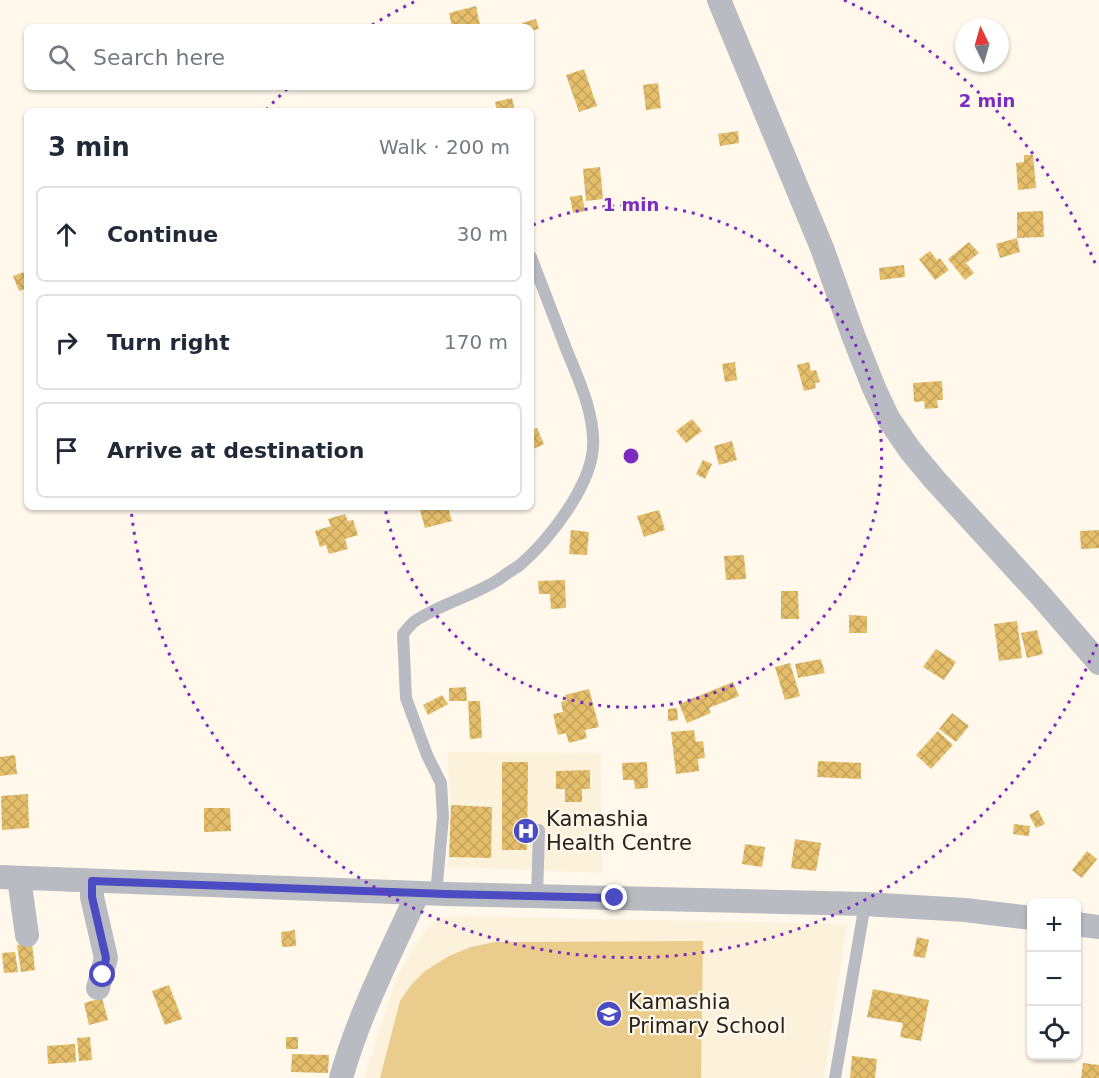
<!DOCTYPE html>
<meta charset="utf-8">
<style>
:root{--surface:#fff;--page:#f6f6f7;--text:#1f2937;--muted:#747a83;--line:#e0e1e3}
body{margin:0;font-family:"DejaVu Sans",sans-serif;background:var(--page);color:var(--text)}
.controls{position:absolute;right:18px;bottom:18px;display:grid;overflow:hidden;border-radius:9px;box-shadow:0 2px 4px #0004}
.controls button{width:54px;height:54px;display:grid;place-items:center;padding:0;border:0;border-bottom:2px solid var(--line);background:var(--surface);color:var(--text);font:30px sans-serif}
.compass{position:absolute;left:955px;top:18px;width:54px;height:54px;border-radius:50%;background:var(--surface);box-shadow:0 2px 4px #0004;rotate:355deg}
.stop{position:absolute;width:18px;height:18px;margin:-14px;border:4px solid #4c4cc2;border-radius:50%;background:#fff}
.stop.end{background:#4c4cc2;border-color:#fff;box-shadow:0 2px 6px #0008}
.list{margin:0;padding:0;list-style:none}
h2{display:flex;justify-content:space-between;align-items:center;height:78px;margin:0;padding:0 24px;font-size:26px}
h2 small{font-size:20px;font-weight:400;color:var(--muted)}
.list li{display:grid;grid-template-columns:39px 1fr auto;gap:18px;align-items:center;box-sizing:border-box;height:96px;margin:0 12px 12px;padding:0 12px;border:2px solid var(--line);border-radius:9px}
.list b{display:block;font-size:22px;white-space:nowrap}
.list em{font-size:20px;font-style:normal;color:var(--muted)}
.icon{flex:none;width:33px;height:33px;fill:none;stroke:currentColor;stroke-width:2;stroke-linecap:round;stroke-linejoin:round}
.map{position:relative;flex:none;width:1099px;height:1078px;overflow:hidden}
.search{position:absolute;background:var(--surface);box-shadow:0 2px 4px #0004;left:24px;top:24px;width:510px;height:66px;display:flex;align-items:center;gap:15px;box-sizing:border-box;padding:0 21px;border-radius:9px;color:var(--muted);font-size:22px}
.panel{position:absolute;background:var(--surface);box-shadow:0 2px 4px #0004;left:24px;top:108px;width:510px;height:402px;border-radius:9px}
.map>svg:first-child{display:block}
</style>
<div class="map">
<svg width="1099" height="1078" viewBox="0 0 1099 1078">
<defs>
<pattern id="building-cross-hatch" width="8" height="8" patternUnits="userSpaceOnUse" patternTransform="scale(1.5)"><rect width="8" height="8" fill="#e5be6b"/><path d="M0 0l8 8M0 8l8-8" fill="none" stroke="#c4a35c"/></pattern>
</defs>
<rect width="100%" height="100%" fill="#fff8eb"/>
<g fill="#fcf1da">
<polygon points="447,752 601,753 602,873 448,867 449,857 451,805"/>
<polygon points="461,916 847,924 824,1078 364,1078 397,976 421,936 432,924 444,918"/>
</g>
<polygon fill="#eacc8d" points="703,941 701,1078 380,1078 400,1001 411,985 425,971 449,956 471,947 495,942"/>
<g fill="url(#building-cross-hatch)">
<polygon points="476,6 480,25 472,27 452,27 449,13"/>
<polygon points="536,19 539,29 531,31 531,27 523,27 522,23"/>
<polygon points="584,69 597,106 579,112 566,75"/>
<polygon points="658,83 661,108 646,110 643,85"/>
<polygon points="512,98 515,111 497,111 495,102"/>
<polygon points="738,131 739,143 720,146 718,134"/>
<polygon points="1024,155 1033,155 1036,188 1018,190 1016,163 1024,162"/>
<polygon points="600,167 603,199 586,201 583,169"/>
<polygon points="582,195 585,211 573,213 570,197"/>
<polygon points="1043,211 1044,237 1017,238 1017,212"/>
<polygon points="1017,238 1020,252 1000,258 996,244"/>
<polygon points="969,242 979,253 966,263 974,273 965,280 948,259"/>
<polygon points="930,251 937,260 940,258 949,270 935,280 919,259"/>
<polygon points="904,265 905,277 880,280 879,268"/>
<polygon points="27,271 27,288 19,291 13,276"/>
<polygon points="735,362 737,380 725,382 722,364"/>
<polygon points="809,362 811,371 816,370 820,382 815,383 816,388 804,391 797,365"/>
<polygon points="942,381 943,400 937,400 938,408 925,409 924,401 914,402 913,383"/>
<polygon points="692,419 702,431 686,443 676,431"/>
<polygon points="537,428 544,444 531,450 531,430"/>
<polygon points="732,441 737,460 719,465 714,446"/>
<polygon points="703,460 712,464 705,479 696,474"/>
<polygon points="426,507 448,507 452,521 425,528 420,510 426,508"/>
<polygon points="659,510 665,530 644,537 637,516"/>
<polygon points="345,514 348,521 353,520 358,535 345,539 348,549 329,554 326,545 320,547 315,531 331,526 328,519"/>
<polygon points="571,530 589,532 587,555 569,554"/>
<polygon points="1099,530 1099,548 1081,549 1080,531"/>
<polygon points="744,555 746,579 726,580 724,556"/>
<polygon points="565,580 566,608 551,609 550,594 539,594 538,581"/>
<polygon points="781,591 798,591 799,619 781,619"/>
<polygon points="849,615 867,616 867,633 849,633"/>
<polygon points="1017,621 1022,658 999,661 994,624"/>
<polygon points="1037,630 1043,654 1027,658 1021,633"/>
<polygon points="936,649 956,662 944,680 923,667"/>
<polygon points="821,659 825,673 798,678 795,664"/>
<polygon points="790,663 800,696 785,700 775,667"/>
<polygon points="733,682 739,696 709,708 711,713 687,723 679,704"/>
<polygon points="466,687 467,701 449,701 449,688"/>
<polygon points="589,689 599,727 585,730 587,738 569,743 566,733 558,735 553,714 563,712 561,702 567,700 565,695"/>
<polygon points="442,695 448,704 428,715 423,705"/>
<polygon points="468,701 480,701 482,738 470,739"/>
<polygon points="677,708 678,720 668,721 668,709"/>
<polygon points="952,713 969,726 956,742 939,729"/>
<polygon points="694,730 696,742 703,741 705,758 698,759 699,771 676,774 671,732"/>
<polygon points="938,731 953,745 931,769 916,755"/>
<polygon points="15,755 17,774 0,776 0,757"/>
<polygon points="818,761 861,763 861,779 817,777"/>
<polygon points="502,762 528,762 527,850 502,850"/>
<polygon points="647,762 648,788 635,789 634,780 623,780 622,763"/>
<polygon points="590,770 590,789 582,789 582,802 565,802 565,789 556,789 556,771"/>
<polygon points="28,794 29,828 2,830 1,796"/>
<polygon points="451,805 492,807 491,858 449,857"/>
<polygon points="204,808 230,808 231,831 204,832"/>
<polygon points="1038,810 1045,824 1036,828 1029,815"/>
<polygon points="1014,824 1030,826 1029,836 1013,834"/>
<polygon points="795,839 821,843 816,871 791,868"/>
<polygon points="745,844 765,847 762,867 742,864"/>
<polygon points="1087,851 1097,859 1082,878 1072,870"/>
<polygon points="295,930 296,946 282,947 281,932"/>
<polygon points="917,937 929,940 925,958 913,956"/>
<polygon points="32,943 35,970 21,972 17,945"/>
<polygon points="15,952 18,972 4,973 2,953"/>
<polygon points="169,985 182,1019 165,1025 152,991"/>
<polygon points="873,989 929,1000 921,1041 900,1037 903,1023 867,1017"/>
<polygon points="102,998 108,1020 89,1025 84,1003"/>
<polygon points="90,1037 92,1060 79,1061 77,1038"/>
<rect x="286" y="1037" width="12" height="12"/>
<polygon points="75,1044 76,1062 48,1064 47,1046"/>
<polygon points="292,1054 329,1055 328,1073 291,1072"/>
<polygon points="852,1056 877,1059 875,1078 850,1078"/>
<polygon points="1083,1063 1099,1065 1099,1078 1081,1078"/>
</g>
<g fill="none" stroke-linecap="round" stroke-linejoin="round">
<g stroke="#b9bbc2" stroke-width="12">
<path d="M436 894 443 817 441 783 427 755 406 698 403 634C407 629 411 624 415 621 442 603 474 596 501 578 507 573 514 569 520 565 549 540 591 486 593 447 595 415 579 380 567 351 555 319 543 288 531 257"/>
<polyline points="537,896 539,830"/>
<polyline points="835,1078 865,904"/>
</g>
<g stroke="#b9bbc2" stroke-width="24">
<polyline points="719,0 822,248 853,335 874,388 888,418 910,450 934,479 1041,596 1099,663"/>
<polyline points="0,877 446,894 865,904 965,910 1032,918"/>
<polyline points="19,878 27,935"/>
<polyline points="92,881 92,897 106,958 98,988"/>
<polyline points="1076,924 1099,927"/>
<path d="M341 1078C359 1014 390 954 418 893"/>
</g>
</g>
<g fill="none" stroke-linecap="round" stroke-linejoin="round">
<polyline stroke="#4c4cc2" stroke-width="8" points="103,975 106,958 92,897 92,881 446,894 615,898"/>
</g>
<g fill="none" stroke="#7b2cbf" stroke-width="3" stroke-dasharray="3 6">
<path d="M533 225A251 251 0 1 1 385 508"/>
<path d="M1097 644A503 503 0 0 1 131 509M266 110A503 503 0 0 1 288 88M372 25A503 503 0 0 1 418 0M844 0A503 503 0 0 1 1097 268"/>
</g>
<defs>
<g id="hospital-disc" transform="scale(1.35)"><circle r="9.5" fill="#4c4cc2" stroke="#fff8eb"/><path d="M-5-5h3v3.5h4V-5h3V5h-3V1.5h-4V5h-3Z" fill="#fff"/></g>
<g id="school-disc" transform="scale(1.35)"><circle r="9.5" fill="#4c4cc2" stroke="#fff8eb"/><path d="M0-5L7-2L0 1L-7-2ZM-4 1L0 2.5L4 1V4Q0 6-4 4Z" fill="#fff"/></g>
</defs>
<g fill-rule="evenodd">
<use href="#hospital-disc" x="526" y="831"/>
<use href="#school-disc" x="609" y="1014"/>
</g>
<g text-anchor="middle" stroke-width="4.5" stroke-linejoin="round" paint-order="stroke">
<g font-size="21" fill="#26231d" stroke="#fff8eb" text-anchor="start">
<text x="546" y="826">Kamashia<tspan x="546" dy="24">Health Centre</tspan></text>
<text x="628" y="1009">Kamashia<tspan x="628" dy="24">Primary School</tspan></text>
</g>
</g>
<circle cx="631" cy="456" r="9" fill="#7b2cbf" stroke="#fff8eb" stroke-width="3"/>
<g font-size="18" text-anchor="middle" font-weight="bold" fill="#7b2cbf" stroke="#fff8eb" stroke-width="4.5" stroke-linejoin="round" paint-order="stroke">
<text x="987" y="107">2 min</text>
<text x="631" y="211">1 min</text>
</g>
</svg>
<div class="controls">
<button>+</button>
<button>−</button>
<button><svg class="icon" aria-label="locate" viewBox="0 0 24 24"><circle cx="12" cy="12" r="6"/><path d="M12 2v4M12 18v4M2 12h4M18 12h4"/></svg></button>
</div>
<svg class="compass" viewBox="-18 -18 36 36"><path d="M0-13l5 13h-10z" fill="#e53935"/><path d="M0 13l5-13h-10z" fill="#747a83"/></svg>
<div class="stop" style="left:103px;top:975px"></div>
<div class="stop end" style="left:615px;top:898px"></div>
<div class="search"><svg class="icon" aria-label="search" viewBox="0 0 24 24"><circle cx="10" cy="10" r="6"/><path d="M15 15l6 6"/></svg>Search here</div>
<section class="panel">
<h2>3 min<small>Walk · 200 m</small></h2>
<ul class="list">
<li><svg class="icon" aria-label="ahead" viewBox="0 0 24 24"><path d="M12 20V5M6 11l6-6 6 6"/></svg><div><b>Continue</b></div><em>30 m</em></li>
<li><svg class="icon" aria-label="right" viewBox="0 0 24 24"><path d="M7 20v-9h11M14 6l5 5-5 5"/></svg><div><b>Turn right</b></div><em>170 m</em></li>
<li><svg class="icon" aria-label="arrive" viewBox="0 0 24 24"><path d="M6 21V4h12l-3 4 3 4H6"/></svg><div><b>Arrive at destination</b></div></li>
</ul>
</section>
</div>
